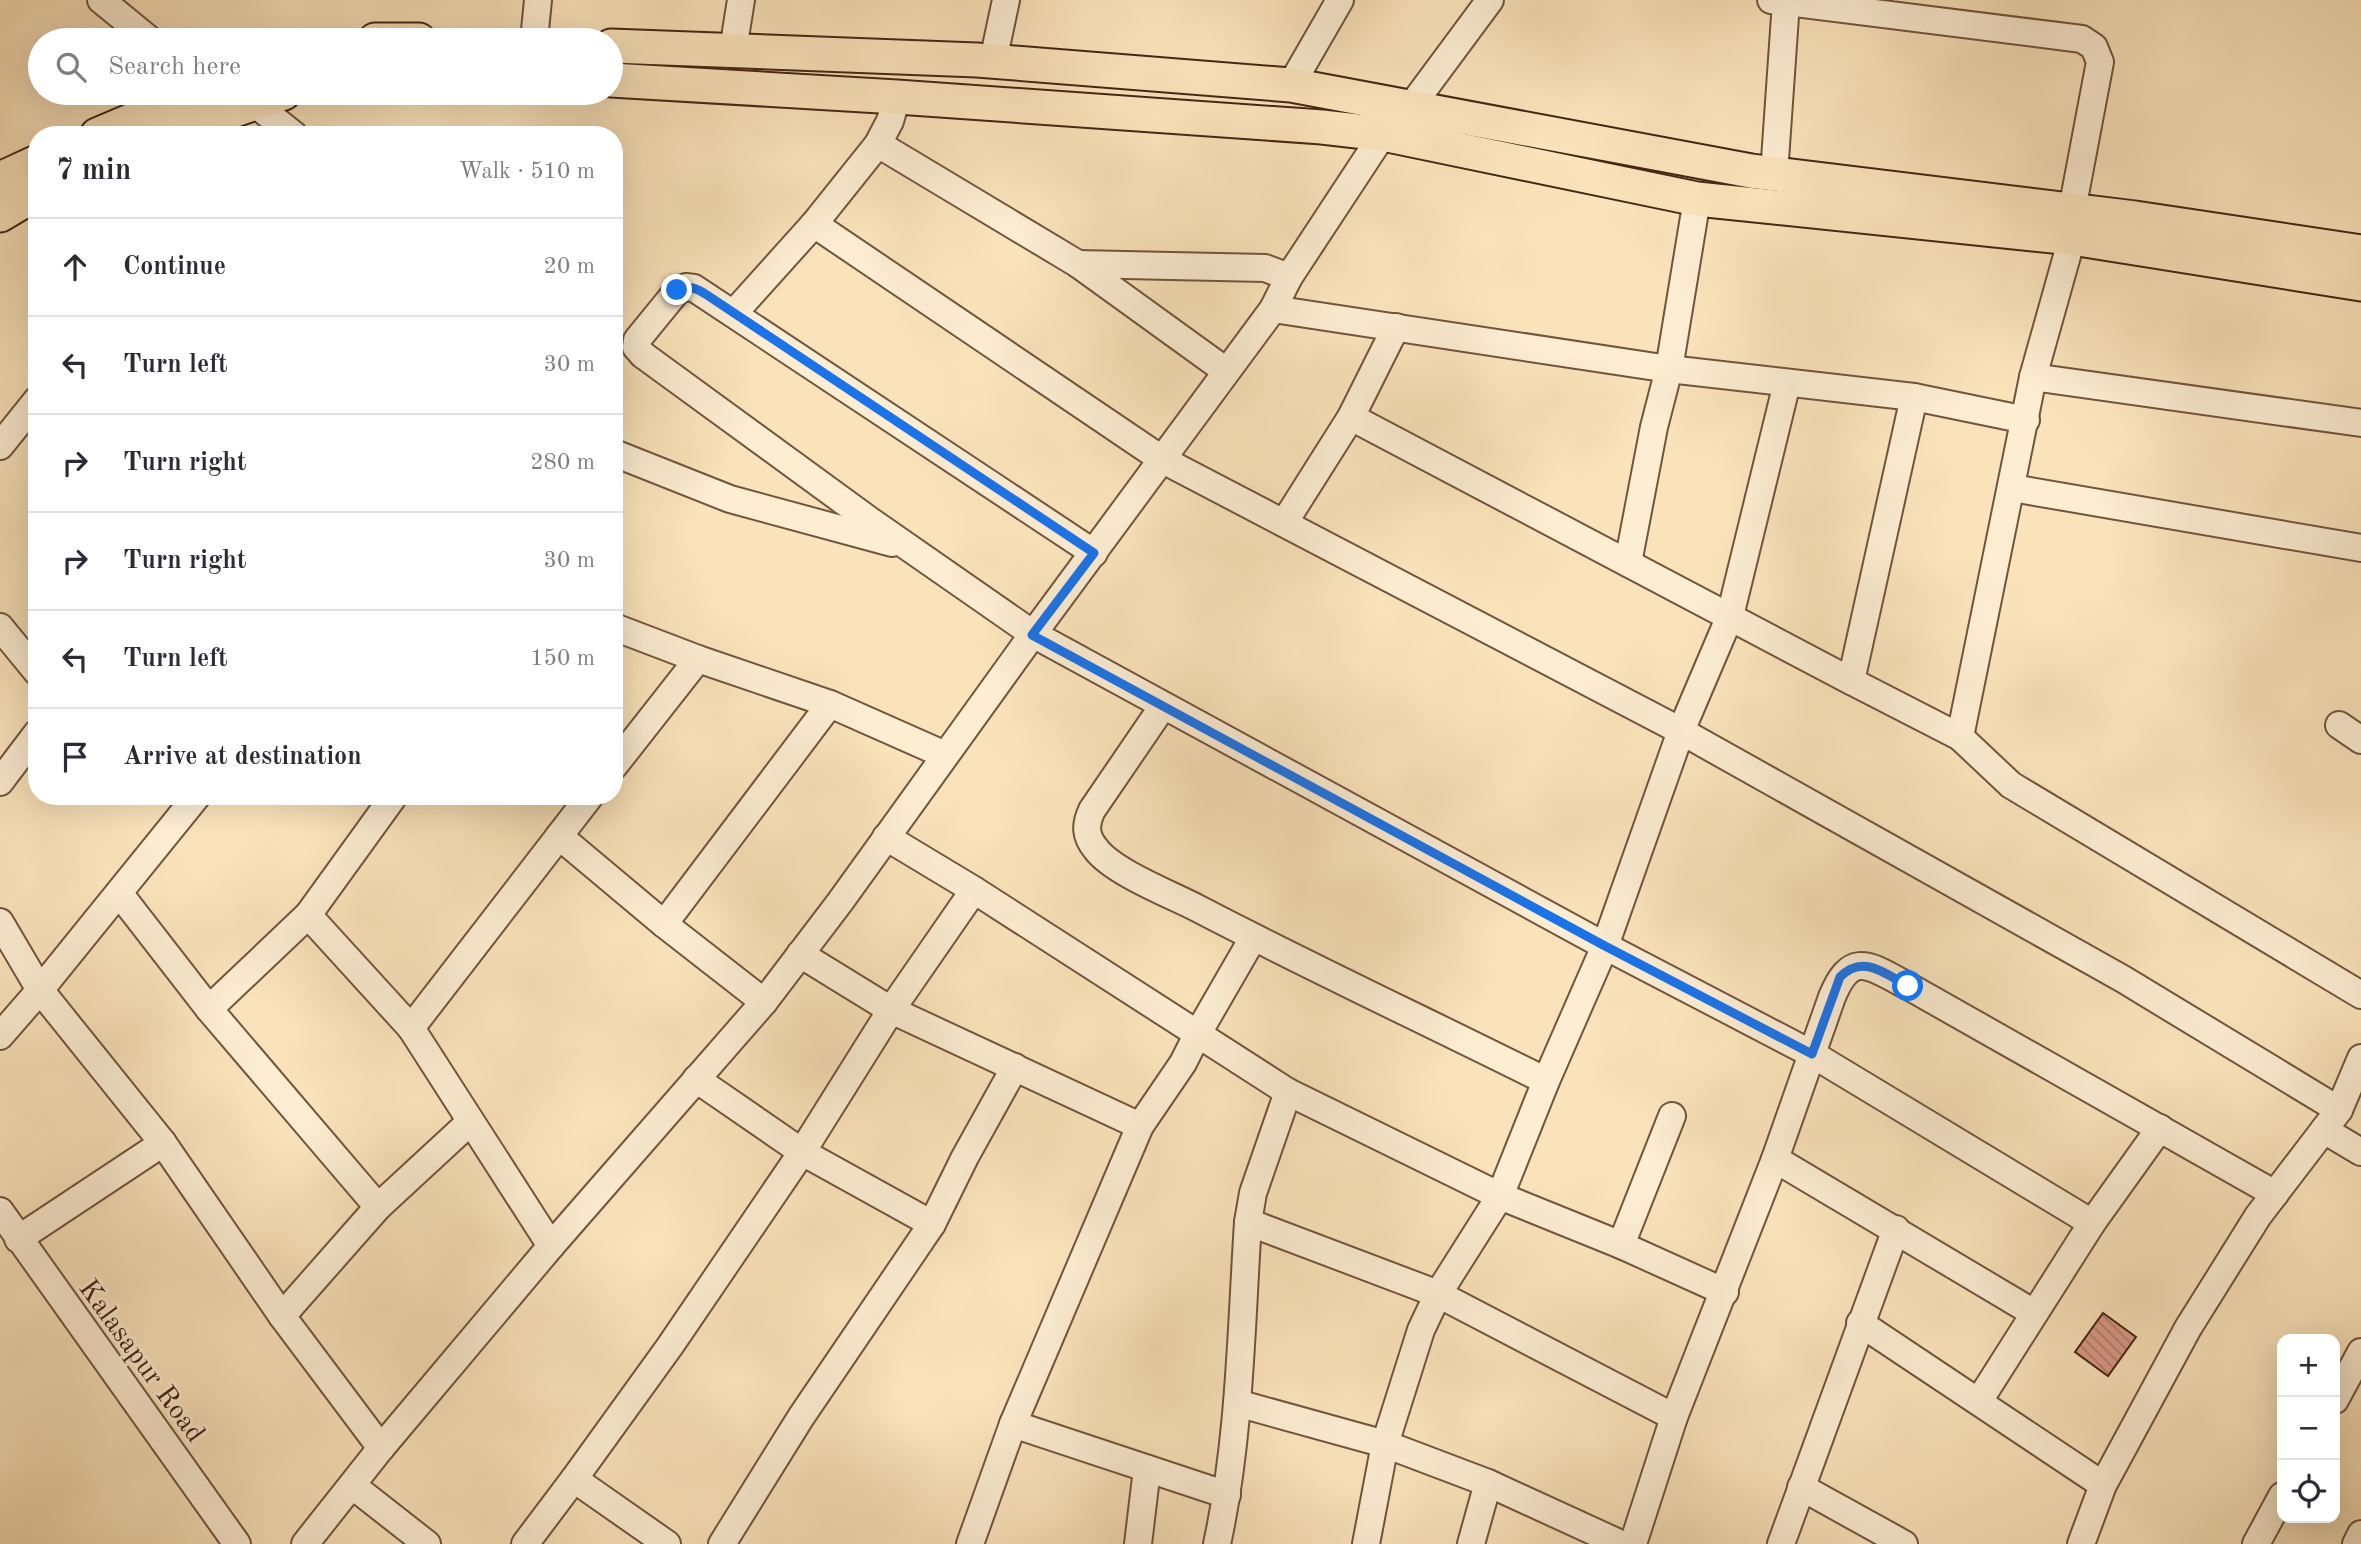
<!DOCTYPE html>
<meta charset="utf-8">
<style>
:root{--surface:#fff;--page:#f7f7f7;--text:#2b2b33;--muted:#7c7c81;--line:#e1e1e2}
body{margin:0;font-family:"Old Standard TT",serif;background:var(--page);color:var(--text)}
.controls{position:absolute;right:21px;bottom:21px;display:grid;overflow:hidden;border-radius:14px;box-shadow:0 7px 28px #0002}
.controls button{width:63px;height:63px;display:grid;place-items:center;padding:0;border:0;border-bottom:2px solid var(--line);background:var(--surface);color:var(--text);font:35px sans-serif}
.stop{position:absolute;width:21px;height:21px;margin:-16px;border:5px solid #1a73e8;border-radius:50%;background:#fff}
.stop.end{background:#1a73e8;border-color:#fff;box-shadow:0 2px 7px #0008}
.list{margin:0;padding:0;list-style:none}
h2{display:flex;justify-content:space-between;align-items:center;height:91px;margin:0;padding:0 28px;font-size:30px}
h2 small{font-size:23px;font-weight:400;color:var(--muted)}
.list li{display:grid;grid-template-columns:46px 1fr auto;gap:21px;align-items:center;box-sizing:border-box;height:98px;padding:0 28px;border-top:2px solid var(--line)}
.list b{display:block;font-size:26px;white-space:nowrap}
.list em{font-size:23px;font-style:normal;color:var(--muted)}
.icon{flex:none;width:38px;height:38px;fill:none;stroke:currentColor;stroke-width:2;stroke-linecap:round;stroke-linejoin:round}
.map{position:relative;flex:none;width:2361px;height:1544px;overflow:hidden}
.search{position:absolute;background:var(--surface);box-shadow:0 7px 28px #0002;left:28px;top:28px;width:595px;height:77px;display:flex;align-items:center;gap:18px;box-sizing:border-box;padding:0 24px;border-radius:38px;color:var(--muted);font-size:26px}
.panel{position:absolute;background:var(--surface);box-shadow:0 7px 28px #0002;left:28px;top:126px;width:595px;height:679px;border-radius:28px}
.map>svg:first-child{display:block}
</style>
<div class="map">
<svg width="2361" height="1544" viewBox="0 0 2361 1544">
<defs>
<pattern id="building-back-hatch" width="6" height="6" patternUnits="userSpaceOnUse" patternTransform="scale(1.75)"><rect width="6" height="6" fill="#db9b8a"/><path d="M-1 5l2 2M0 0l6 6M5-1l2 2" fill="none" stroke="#b37e70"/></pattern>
</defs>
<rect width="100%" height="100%" fill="#fae3bb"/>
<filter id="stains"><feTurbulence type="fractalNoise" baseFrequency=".00286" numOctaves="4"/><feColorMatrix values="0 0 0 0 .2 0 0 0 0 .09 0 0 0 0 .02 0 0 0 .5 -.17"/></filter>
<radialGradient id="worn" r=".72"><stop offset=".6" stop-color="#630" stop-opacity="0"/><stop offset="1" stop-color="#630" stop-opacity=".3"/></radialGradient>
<polygon fill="url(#building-back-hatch)" stroke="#452513" stroke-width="2" points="2103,1313 2136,1337 2108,1376 2075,1352"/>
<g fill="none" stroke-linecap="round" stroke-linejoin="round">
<g stroke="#72543d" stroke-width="30">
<g id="minor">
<polyline points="101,0 150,40"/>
<polyline points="1771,0 2082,39 2094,47 2100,62 2072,210"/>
<polyline points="534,40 538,0"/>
<polyline points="733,50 741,0"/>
<polyline points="993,61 1006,0"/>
<polyline points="1291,85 1340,0"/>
<polyline points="254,103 294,135"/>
<polyline points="1410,108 1490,0"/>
<polyline points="878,144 1078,264 1226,371"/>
<polyline points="1774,174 1786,2"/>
<polyline points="814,224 1163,460 1681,731 2123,979 2339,1110"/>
<polyline points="1078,264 1265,268 1289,277"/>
<polyline points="1273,309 1669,369 1914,397 2026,420"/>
<polyline points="734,313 814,224 878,144 890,121 897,97"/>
<polyline points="2033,377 2361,423"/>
<polyline points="1914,397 1851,681 1960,737 2011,785 2361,995"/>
<polyline points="1351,417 1851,681"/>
<polyline points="0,446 37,400"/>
<polyline points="614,453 730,499 892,543"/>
<polyline points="2012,488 2361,548"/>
<polyline points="1284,523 1351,417 1396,327"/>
<polyline points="1094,553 694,288 686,287 677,291 637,340 636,347 643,355 872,522 1033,634 1605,946 1812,1054 2092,1223"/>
<polyline points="1628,563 1654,427 1669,369 1697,199"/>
<polyline points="0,627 37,672"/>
<polyline points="614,627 698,659"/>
<path d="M1163 706 1092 810C1085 825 1085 836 1096 849 1113 872 1170 894 1197 908 1312 968 1430 1023 1546 1081"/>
<polyline points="2339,725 2361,740"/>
<polyline points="1960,737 2033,377 2072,238"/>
<polyline points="614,766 698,659 830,704 945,755"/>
<polyline points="0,782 37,733"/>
<polyline points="559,836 664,924 764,1002"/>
<polyline points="886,837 974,890 1288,1092 1500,1196 1621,1245 1725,1292"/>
<polyline points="119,893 209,1009 378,1207"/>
<polyline points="308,915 411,1028 551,1246"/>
<polyline points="0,922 40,990 163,1143 282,1316 381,1448"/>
<polyline points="664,924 830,704"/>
<polyline points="800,954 891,1010 1140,1126"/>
<polyline points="209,1009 308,915 394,796"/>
<polyline points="411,1028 590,796"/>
<polyline points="0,1036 40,990 197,796"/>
<polyline points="696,1079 802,1152 932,1224"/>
<polyline points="2324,1130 2361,1152"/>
<polyline points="1775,1159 2034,1313"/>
<polyline points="0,1211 237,1544"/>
<polyline points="1248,1222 1438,1294 1674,1417"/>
<polyline points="18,1239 163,1143"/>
<polyline points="1621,1245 1672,1116"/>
<polyline points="282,1316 378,1207 470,1122"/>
<polyline points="1860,1323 2103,1485"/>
<polyline points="2335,1400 2361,1352"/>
<polyline points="1979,1401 2092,1223 2160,1128"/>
<polyline points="1237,1403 1385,1444 1488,1483 1621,1544"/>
<polyline points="1013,1424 1227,1495"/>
<polyline points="574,1479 667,1544"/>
<polyline points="353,1486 427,1544"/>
<polyline points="1801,1487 1904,1544"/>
<polyline points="305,1544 381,1448 551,1246 764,1002 840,902 1033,634 1273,309 1289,277 1383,134"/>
<polyline points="525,1544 574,1479 670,1346 802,1152 891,1010 974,890"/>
<polyline points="722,1544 801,1417 932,1224 965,1157 1015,1067"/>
<polyline points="970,1544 1013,1424 1140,1126 1183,1063 1197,1035 1253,938"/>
<polyline points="1138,1544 1147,1469"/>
<path d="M1217 1544C1240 1439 1241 1330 1248 1222L1253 1193 1288 1092"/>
<polyline points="1366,1544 1385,1444 1421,1330 1438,1294 1500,1196 1546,1081 1605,946 1681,731 1730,616 1787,383"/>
<polyline points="1471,1544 1488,1483"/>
<path d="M1633 1544 1674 1417 1775 1159 1832 997C1852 948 1871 967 1908 986L2275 1194"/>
<polyline points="1781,1544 1896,1229"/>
<polyline points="2081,1544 2103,1485 2188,1328 2258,1216 2339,1110 2361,1058"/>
<polyline points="2256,1544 2282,1496"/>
<polyline points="2356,1544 2361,1534"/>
</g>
</g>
<g stroke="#452513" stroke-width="37">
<g id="major">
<polyline points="375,40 419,40"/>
<polyline points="611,46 977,60 1291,85 1751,171 2135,218 2361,252"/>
<polyline points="611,80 897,97 1322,127 1383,134 1697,199 2072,238 2361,284"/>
<polyline points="97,135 196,93"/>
<polyline points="163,135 284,93"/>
<polyline points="0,179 37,162"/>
<polyline points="0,215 37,193"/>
</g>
</g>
<use href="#minor" stroke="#fcedd3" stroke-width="26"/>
<use href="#major" stroke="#fae3bb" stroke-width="33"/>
</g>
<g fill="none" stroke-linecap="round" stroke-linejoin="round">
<path stroke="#1a73e8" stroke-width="9" d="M677 290C690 285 696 288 707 295L1094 553 1032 635 1605 946 1812 1054 1840 977C1863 954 1884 973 1908 986"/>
</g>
<g text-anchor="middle" stroke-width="6" stroke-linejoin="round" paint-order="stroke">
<g font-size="28" fill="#452513" stroke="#fcedd3">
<text transform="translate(143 1360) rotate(54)" y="10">Kalasapur Road</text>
</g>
</g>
<rect width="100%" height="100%" filter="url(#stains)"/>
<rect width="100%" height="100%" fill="url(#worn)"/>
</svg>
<div class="controls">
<button>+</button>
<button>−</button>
<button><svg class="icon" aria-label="locate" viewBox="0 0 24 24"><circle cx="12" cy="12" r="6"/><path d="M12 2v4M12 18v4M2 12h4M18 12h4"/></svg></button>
</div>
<div class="stop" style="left:1908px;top:986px"></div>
<div class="stop end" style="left:677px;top:290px"></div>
<div class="search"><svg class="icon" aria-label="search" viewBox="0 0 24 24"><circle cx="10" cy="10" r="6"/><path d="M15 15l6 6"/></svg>Search here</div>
<section class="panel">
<h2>7 min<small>Walk · 510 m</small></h2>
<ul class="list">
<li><svg class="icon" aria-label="ahead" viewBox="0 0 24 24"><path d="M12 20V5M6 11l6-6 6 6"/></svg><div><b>Continue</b></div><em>20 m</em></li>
<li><svg class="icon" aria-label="left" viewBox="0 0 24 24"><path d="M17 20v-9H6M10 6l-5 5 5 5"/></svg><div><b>Turn left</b></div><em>30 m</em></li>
<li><svg class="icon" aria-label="right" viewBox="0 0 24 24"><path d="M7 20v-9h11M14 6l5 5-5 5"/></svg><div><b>Turn right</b></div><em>280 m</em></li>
<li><svg class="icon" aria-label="right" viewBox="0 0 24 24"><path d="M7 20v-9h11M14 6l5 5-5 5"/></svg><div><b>Turn right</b></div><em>30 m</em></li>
<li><svg class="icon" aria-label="left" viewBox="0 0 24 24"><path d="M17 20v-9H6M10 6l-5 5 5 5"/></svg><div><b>Turn left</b></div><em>150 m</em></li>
<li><svg class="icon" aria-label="arrive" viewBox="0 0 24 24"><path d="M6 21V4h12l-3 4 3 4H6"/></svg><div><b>Arrive at destination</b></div></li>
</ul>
</section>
</div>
